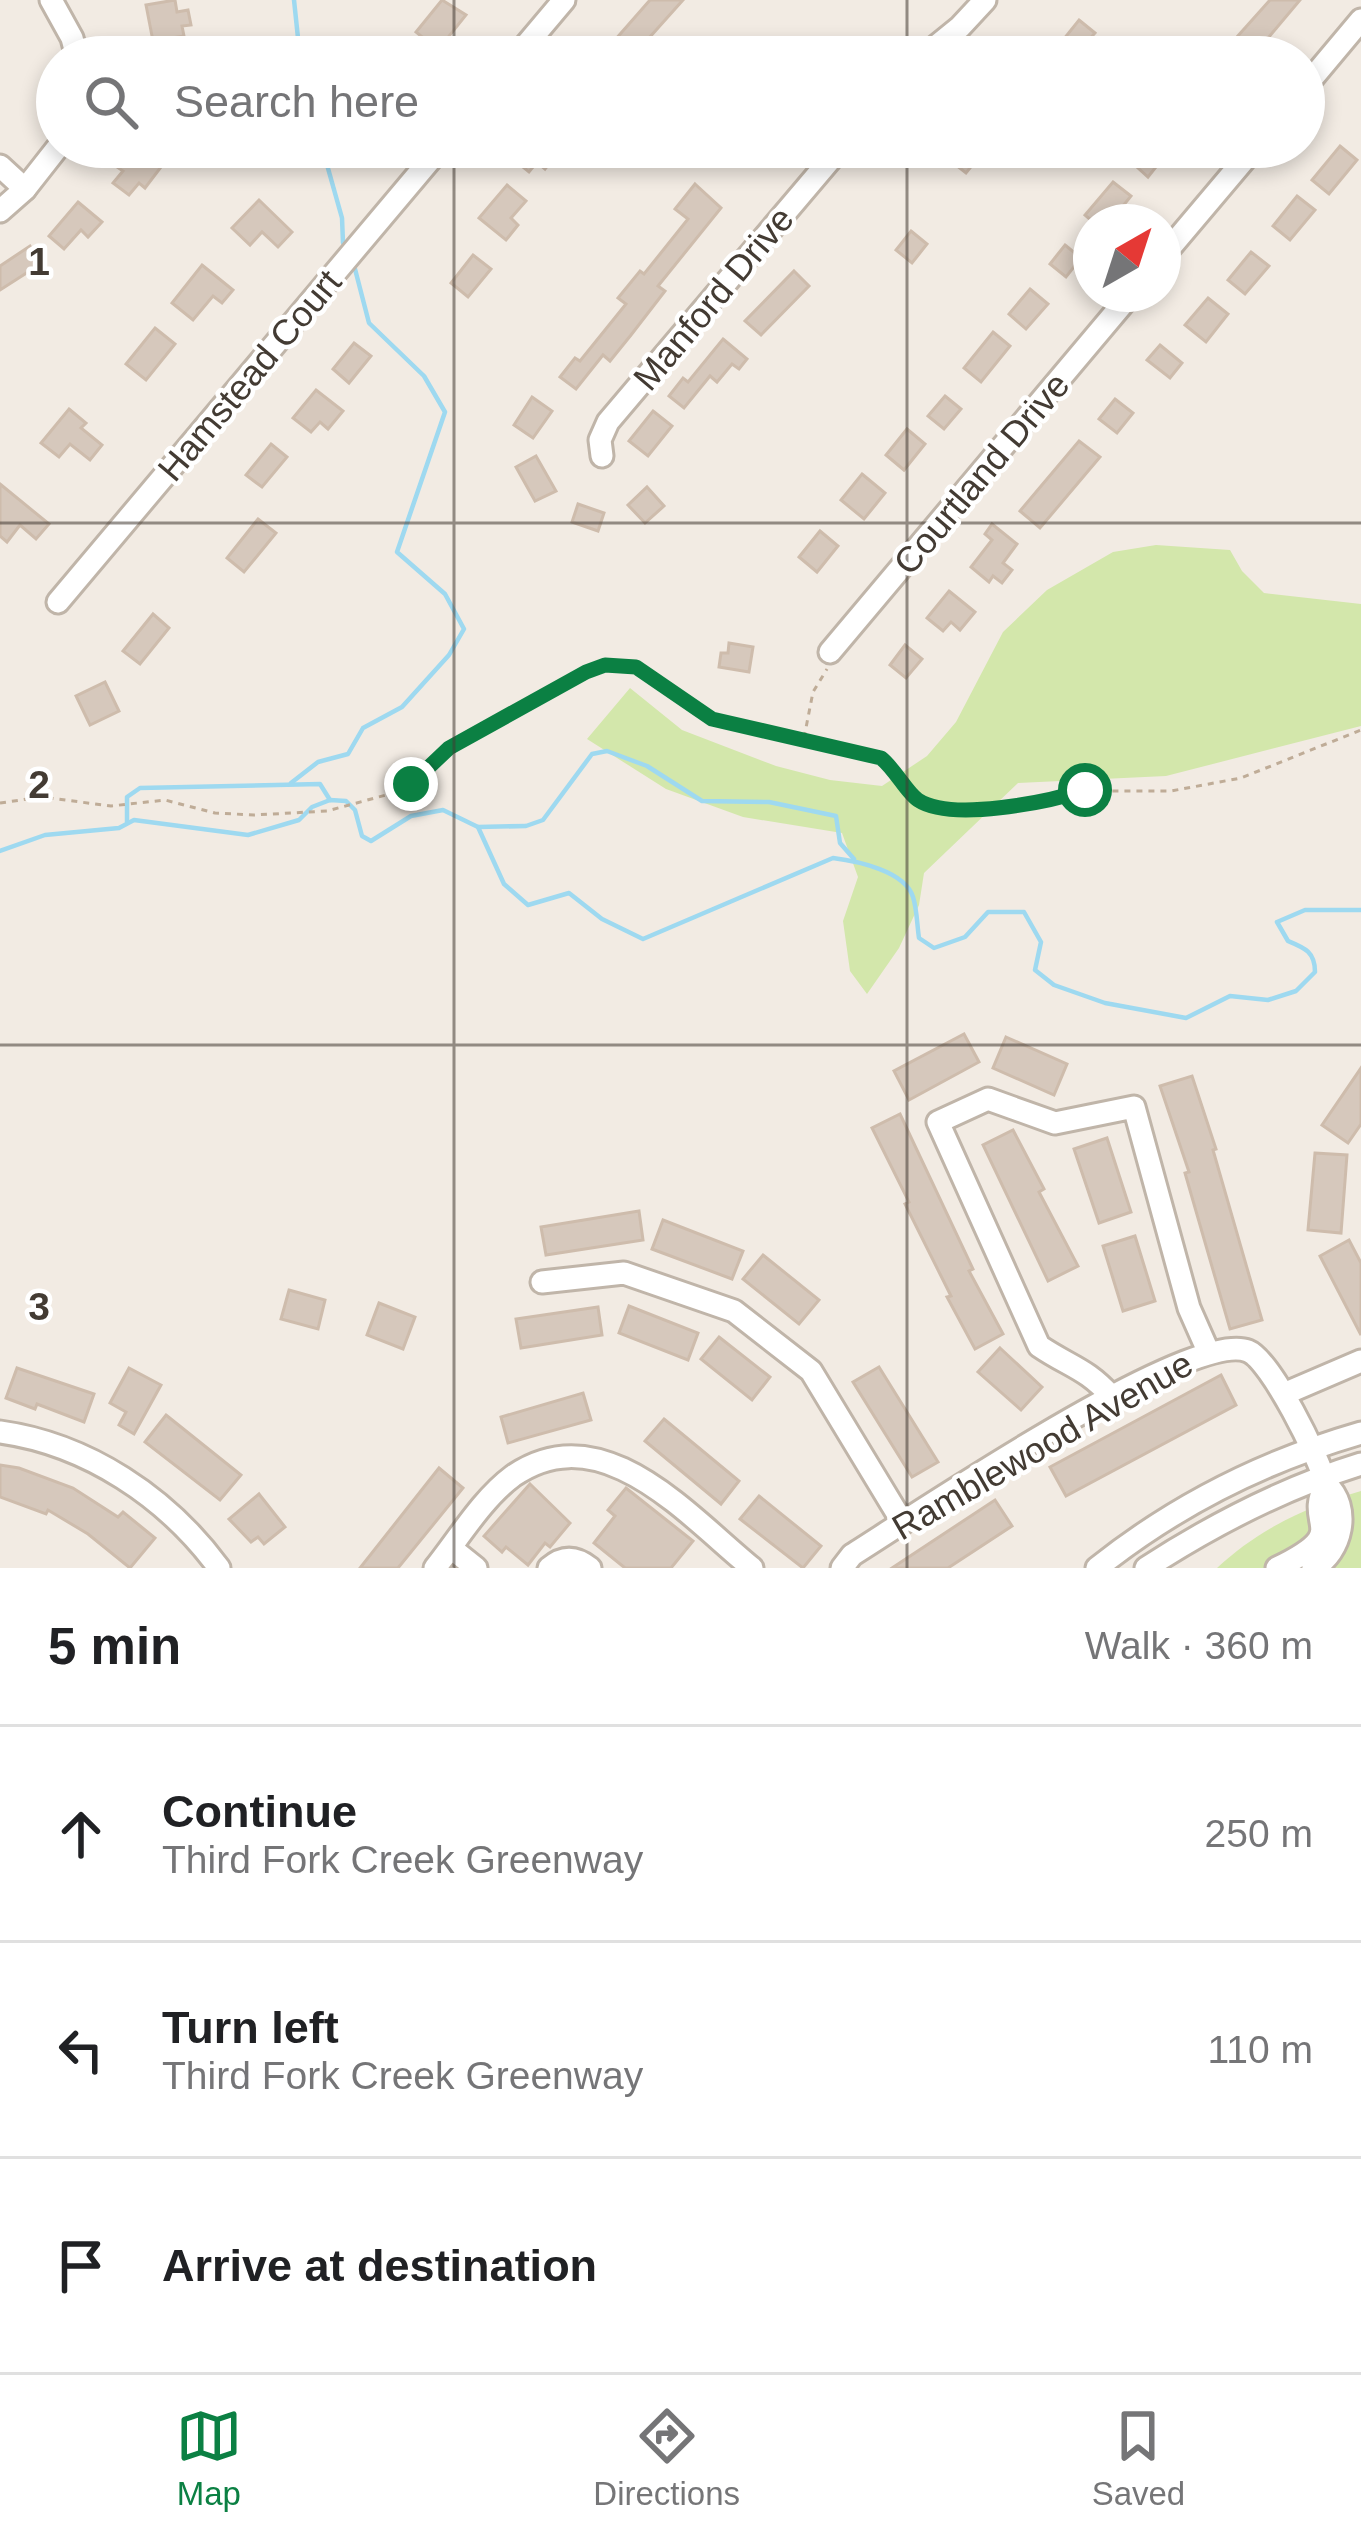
<!DOCTYPE html>
<meta charset="utf-8">
<style>
:root{--surface:#fff;--page:#f2f2f2;--text:#202124;--muted:#757577;--line:#e0e0e0;--accent:#0b8043}
body{margin:0;font-family:Helvetica,sans-serif;background:var(--page);color:var(--text)}
.compass{position:absolute;left:1073px;top:204px;width:108px;height:108px;border-radius:50%;background:var(--surface);box-shadow:0 6px 18px #0003;rotate:39deg}
.stop{position:absolute;width:36px;height:36px;margin:-27px;border:9px solid #0b8043;border-radius:50%;background:#fff}
.stop.end{background:#0b8043;border-color:#fff;box-shadow:0 3px 12px #0008}
.list{margin:0;padding:0;list-style:none}
h2{display:flex;justify-content:space-between;align-items:center;height:156px;margin:0;padding:0 48px;font-size:51px}
h2 small{font-size:39px;font-weight:400;color:var(--muted)}
.list li{display:grid;grid-template-columns:78px 1fr auto;gap:36px;align-items:center;box-sizing:border-box;height:216px;padding:0 48px;border-top:3px solid var(--line)}
.list b{display:block;font-size:45px;white-space:nowrap}
.list p{margin:0;font-size:39px;white-space:nowrap;color:var(--muted)}
.list em{font-size:39px;font-style:normal;color:var(--muted)}
.icon{flex:none;width:66px;height:66px;fill:none;stroke:currentColor;stroke-width:2;stroke-linecap:round;stroke-linejoin:round}
.map{position:relative;flex:none;width:1361px;height:1568px;overflow:hidden}
.search{position:absolute;background:var(--surface);box-shadow:0 6px 18px #0003;left:36px;right:36px;top:36px;height:132px;display:flex;align-items:center;gap:30px;box-sizing:border-box;padding:0 42px;border-radius:66px;color:var(--muted);font-size:45px}
.sheet{height:804px;background:var(--surface)}
nav{display:flex;justify-content:space-around;align-items:center;box-sizing:border-box;height:168px;border-top:3px solid var(--line);background:var(--surface);font-size:33px;color:var(--muted)}
nav a{display:grid;justify-items:center;gap:6px}
nav .on{color:var(--accent)}
.map>svg:first-child{display:block}
</style>
<div class="map">
<svg width="1361" height="1568" viewBox="0 0 1361 1568">
<rect width="100%" height="100%" fill="#f2ebe3"/>
<g fill="#d3e7ab">
<polygon points="1156,545 1230,550 1242,571 1264,593 1361,604 1361,726 1166,776 1018,783 924,873 919,905 899,948 867,994 850,971 843,921 858,877 842,833 743,817 666,789 587,739 630,688 682,730 776,766 830,780 882,786 927,756 956,722 1003,632 1047,590 1113,552"/>
<path d="M1361 1491V1568H1217C1259 1529 1306 1507 1361 1491Z"/>
</g>
<g fill="none" stroke-linecap="round" stroke-linejoin="round">
<g stroke="#9ed9f0" stroke-width="4.5">
<polyline points="294,0 300,57"/>
<polyline points="322,147 342,218 343,243"/>
<polyline points="291,783 318,762 348,754 363,728 402,707 449,655 464,629 445,594 397,552 445,412 424,376 369,323 355,269"/>
<polyline points="127,822 127,797 140,788 320,784 330,800"/>
<polyline points="478,827 526,826 543,820 592,754 607,751 647,766 702,801 769,802 836,816 840,843 854,859"/>
<path d="M0 851 45 835 119 828 134 820 248 835 299 820 312 807 330 800 346 801 355 810 362 836 371 841 411 816 443 810 478 827 504 884 528 905 569 893 602 919 643 939 833 858C857 861 905 871 913 897 917 909 917 925 919 938L934 948 965 937 988 912H1024L1041 942 1035 970 1054 985 1105 1003 1186 1018 1230 996 1268 1000 1296 991 1315 972C1315 952 1305 948 1288 941L1277 922 1305 910H1361"/>
</g>
</g>
<g fill="#d6c8bc" stroke="#cebcac" stroke-width="3">
<polygon points="175,0 177,12 188,10 191,25 182,26 184,36 153,41 146,5"/>
<polygon points="442,0 466,15 438,50 416,32"/>
<polygon points="650,0 683,0 632,57 600,57"/>
<polygon points="1270,0 1300,0 1252,57 1219,57"/>
<polygon points="1079,20 1095,33 1073,57 1059,45"/>
<polygon points="1340,146 1357,160 1329,194 1312,180"/>
<polygon points="132,147 169,147 156,163 161,167 145,188 139,183 129,195 113,183 123,171 117,167"/>
<polygon points="522,147 549,147 557,154 545,169 537,162 529,172 513,159"/>
<polygon points="964,147 987,147 966,173 952,162"/>
<polygon points="1121,147 1160,147 1167,153 1148,177 1138,168 1142,164"/>
<polygon points="1113,182 1131,196 1110,222 1093,222 1085,215"/>
<polygon points="695,184 721,208 658,286 665,291 631,335 610,361 603,355 576,389 560,377 575,358 580,361 626,304 618,298 640,271 644,274 688,219 675,209"/>
<polygon points="507,185 526,201 511,218 518,225 506,240 479,218"/>
<polygon points="1297,196 1315,210 1290,240 1273,226"/>
<polygon points="259,200 292,232 278,247 262,232 250,245 232,228"/>
<polygon points="78,202 102,222 88,237 81,230 64,249 49,236"/>
<polygon points="911,231 927,244 912,263 896,250"/>
<polygon points="1065,245 1081,258 1066,277 1050,264"/>
<polygon points="30,246 42,263 0,290 0,266"/>
<polygon points="1251,252 1269,266 1245,294 1228,280"/>
<polygon points="473,255 491,269 468,297 451,283"/>
<polygon points="202,265 233,290 222,303 213,296 193,320 172,303"/>
<polygon points="794,271 809,286 761,335 745,321"/>
<polygon points="1030,289 1048,304 1026,329 1009,314"/>
<polygon points="1208,298 1228,314 1206,342 1185,325"/>
<polygon points="155,328 175,344 146,380 126,364"/>
<polygon points="993,332 1010,346 981,382 964,368"/>
<polygon points="723,339 747,359 739,369 732,364 717,382 710,376 684,408 669,396 683,378 688,382"/>
<polygon points="354,343 371,356 349,383 333,369"/>
<polygon points="1160,345 1182,363 1170,378 1147,360"/>
<polygon points="316,390 343,411 328,429 320,422 311,432 293,418"/>
<polygon points="945,396 961,409 944,429 928,416"/>
<polygon points="532,397 552,411 533,438 514,425"/>
<polygon points="1115,399 1133,413 1117,433 1099,419"/>
<polygon points="69,409 86,423 81,428 102,445 90,460 70,444 59,457 41,443"/>
<polygon points="653,411 672,426 648,456 629,441"/>
<polygon points="907,429 925,444 904,470 886,455"/>
<polygon points="1079,441 1100,457 1040,528 1020,511"/>
<polygon points="271,444 287,457 262,487 246,475"/>
<polygon points="536,456 556,491 535,501 516,467"/>
<polygon points="862,474 885,493 864,519 841,500"/>
<polygon points="0,484 49,524 36,539 20,525 7,542 0,536"/>
<polygon points="647,487 664,506 645,523 628,505"/>
<polygon points="578,504 604,513 598,531 572,522"/>
<polygon points="258,519 276,533 244,572 227,558"/>
<polygon points="992,524 1017,544 1003,563 1012,570 1002,583 993,576 989,582 971,567 992,540 985,534"/>
<polygon points="820,531 838,546 817,572 799,557"/>
<polygon points="949,591 975,612 960,630 951,622 943,631 927,618"/>
<polygon points="153,614 169,628 140,664 123,651"/>
<polygon points="729,643 753,647 749,672 719,667 721,653 728,653"/>
<polygon points="905,645 922,659 906,678 890,665"/>
<polygon points="105,682 119,711 90,725 76,696"/>
<polygon points="964,1034 979,1062 909,1100 894,1071"/>
<polygon points="1006,1037 1067,1064 1054,1095 993,1068"/>
<polygon points="1361,1068 1361,1124 1348,1143 1322,1125"/>
<polygon points="1192,1076 1216,1149 1213,1150 1262,1320 1230,1329 1185,1173 1189,1172 1160,1086"/>
<polygon points="900,1114 973,1269 969,1271 1003,1334 975,1349 947,1297 951,1296 905,1204 909,1202 872,1128"/>
<polygon points="1013,1130 1044,1189 1039,1192 1078,1266 1048,1281 983,1145"/>
<polygon points="1107,1138 1131,1212 1099,1223 1074,1149"/>
<polygon points="1315,1153 1347,1155 1341,1233 1308,1230"/>
<polygon points="639,1211 643,1240 546,1255 541,1227"/>
<polygon points="663,1220 743,1251 732,1279 652,1249"/>
<polygon points="1135,1236 1155,1301 1123,1311 1103,1246"/>
<polygon points="1349,1240 1361,1263 1361,1335 1320,1256"/>
<polygon points="763,1255 819,1300 799,1324 743,1279"/>
<polygon points="289,1290 325,1300 318,1329 281,1319"/>
<polygon points="379,1303 415,1317 403,1349 367,1335"/>
<polygon points="629,1306 698,1333 688,1360 619,1333"/>
<polygon points="598,1307 602,1335 521,1348 516,1319"/>
<polygon points="719,1337 770,1377 752,1400 701,1359"/>
<polygon points="1000,1348 1042,1387 1021,1410 978,1372"/>
<polygon points="879,1367 938,1462 912,1477 853,1382"/>
<polygon points="17,1368 94,1394 84,1422 37,1404 35,1409 6,1398"/>
<polygon points="129,1368 161,1385 134,1434 119,1425 126,1412 110,1403"/>
<polygon points="1221,1375 1236,1405 1066,1496 1050,1467"/>
<polygon points="583,1393 591,1420 508,1443 501,1417"/>
<polygon points="166,1415 241,1475 220,1500 145,1442"/>
<polygon points="664,1419 739,1481 721,1504 645,1441"/>
<polygon points="0,1465 19,1468 73,1488 118,1517 123,1512 155,1538 130,1568 88,1534 48,1510 46,1514 0,1497"/>
<polygon points="439,1468 463,1488 398,1568 360,1568"/>
<polygon points="530,1484 570,1523 550,1547 545,1543 528,1565 506,1547 502,1552 484,1536"/>
<polygon points="626,1488 693,1541 671,1568 625,1568 594,1543 615,1516 608,1510"/>
<polygon points="259,1494 285,1527 264,1544 258,1537 251,1542 229,1519"/>
<polygon points="759,1496 821,1546 803,1568 740,1519"/>
<polygon points="995,1500 1012,1526 948,1568 892,1568"/>
</g>
<g fill="none" stroke-linecap="round" stroke-linejoin="round">
<g stroke="#c0b5a9" stroke-width="27">
<g id="minor">
<polyline points="51,0 72,38 77,57"/>
<polyline points="516,57 564,0"/>
<polyline points="923,57 960,27 985,0"/>
<polyline points="1304,88 1361,20"/>
<polyline points="0,166 25,189"/>
<polyline points="0,211 25,189 58,147"/>
<polyline points="1163,256 1255,147"/>
<polyline points="602,456 600,440 608,422 841,147"/>
<polyline points="58,602 441,147"/>
<polyline points="830,652 1131,294"/>
<polyline points="542,1282 624,1273 734,1311 811,1371 903,1523"/>
<polyline points="1284,1394 1361,1361"/>
<path d="M1112 1397C1086 1368 1070 1367 1039 1346L938 1122 988 1099 1055 1123 1134 1107 1189 1308 1208 1351"/>
<path d="M0 1432C87 1444 167 1497 219 1568"/>
<polyline points="451,1548 476,1568"/>
<path d="M435 1568C459 1538 482 1499 513 1476 602 1414 688 1516 752 1568"/>
<path d="M549 1568C563 1556 575 1556 590 1568"/>
<path d="M842 1568 852 1555C913 1517 1191 1328 1248 1351 1271 1360 1319 1458 1326 1484"/>
<path d="M1097 1568C1176 1505 1264 1461 1361 1433"/>
<path d="M1146 1568C1214 1524 1283 1488 1361 1464"/>
<path d="M1277 1568C1355 1530 1302 1527 1326 1484 1352 1507 1342 1553 1313 1568"/>
</g>
</g>
<g stroke="#bfac97" stroke-width="3" stroke-dasharray="6 6" stroke-linecap="butt">
<polyline points="804,738 813,692 827,669"/>
<polyline points="0,803 42,797 111,806 165,800 215,813 254,815 327,811 397,792 449,749 586,672 605,665 636,667 712,719 881,758 898,772 915,799 946,811 1038,805 1085,791 1171,791 1241,778 1361,730"/>
</g>
<use href="#minor" stroke="#fff" stroke-width="21"/>
</g>
<g fill="none" stroke-linecap="round" stroke-linejoin="round">
<path stroke="#0b8043" stroke-width="15" d="M411 784 449 748 586 672 605 665 636 667 712 719 881 758C895 769 907 793 918 800 951 822 1048 802 1085 790"/>
</g>
<path fill="none" stroke="#433b33" stroke-width="3" stroke-opacity="0.55" d="M454 0V57M907 0V57M454 147V1568M907 147V1568M0 523H1361M0 1045H1361"/>
<g text-anchor="middle" stroke-width="9" stroke-linejoin="round" paint-order="stroke">
<g font-size="36" fill="#433b33" stroke="#fff">
<text transform="translate(713 298) rotate(-50)" y="13">Manford Drive</text>
<text transform="translate(249 375) rotate(-50)" y="13">Hamstead Court</text>
<text transform="translate(981 473) rotate(-50)" y="13">Courtland Drive</text>
<text transform="translate(1042 1445) rotate(-30)" y="13">Ramblewood Avenue</text>
</g>
</g>
<g font-size="39" text-anchor="middle" font-weight="bold" fill="#433b33" stroke="#fff" stroke-width="9" stroke-linejoin="round" paint-order="stroke">
<text x="39" y="275">1</text>
<text x="39" y="798">2</text>
<text x="39" y="1320">3</text>
</g>
</svg>
<svg class="compass" viewBox="-18 -18 36 36"><path d="M0-13l5 13h-10z" fill="#e53935"/><path d="M0 13l5-13h-10z" fill="#757577"/></svg>
<div class="stop" style="left:1085px;top:790px"></div>
<div class="stop end" style="left:411px;top:784px"></div>
<div class="search"><svg class="icon" aria-label="search" viewBox="0 0 24 24"><circle cx="10" cy="10" r="6"/><path d="M15 15l6 6"/></svg>Search here</div>
</div>
<section class="sheet">
<h2>5 min<small>Walk · 360 m</small></h2>
<ul class="list">
<li><svg class="icon" aria-label="ahead" viewBox="0 0 24 24"><path d="M12 20V5M6 11l6-6 6 6"/></svg><div><b>Continue</b><p>Third Fork Creek Greenway</p></div><em>250 m</em></li>
<li><svg class="icon" aria-label="left" viewBox="0 0 24 24"><path d="M17 20v-9H6M10 6l-5 5 5 5"/></svg><div><b>Turn left</b><p>Third Fork Creek Greenway</p></div><em>110 m</em></li>
<li><svg class="icon" aria-label="arrive" viewBox="0 0 24 24"><path d="M6 21V4h12l-3 4 3 4H6"/></svg><div><b>Arrive at destination</b></div></li>
</ul>
</section>
<nav>
<a class="on"><svg class="icon" aria-label="map" viewBox="0 0 24 24"><path d="M3 6l6-2 6 2 6-2v14l-6 2-6-2-6 2zM9 4v14M15 6v14"/></svg>Map</a>
<a><svg class="icon" aria-label="directions" viewBox="0 0 24 24"><path d="M12 3l9 9-9 9-9-9zM9 14v-3h6M13 9l2 2-2 2"/></svg>Directions</a>
<a><svg class="icon" aria-label="saved" viewBox="0 0 24 24"><path d="M7 4h10v16l-5-4-5 4z"/></svg>Saved</a>
</nav>
